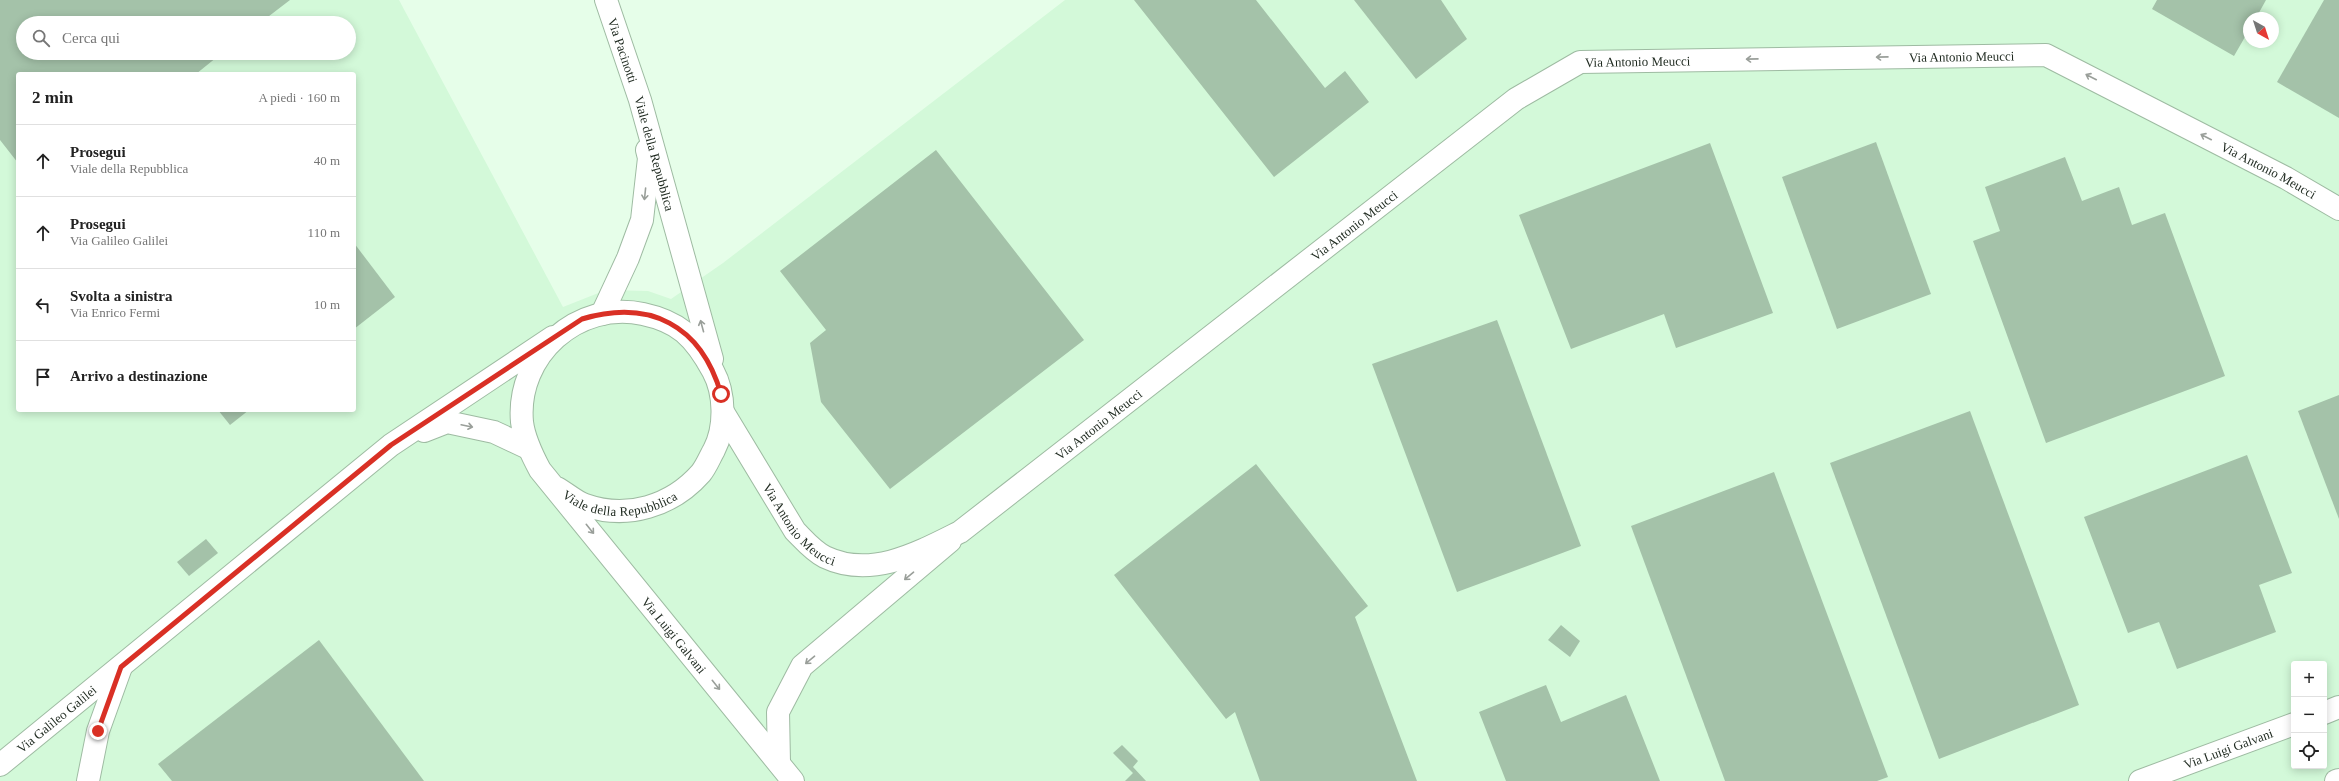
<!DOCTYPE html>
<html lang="it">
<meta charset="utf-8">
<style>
:root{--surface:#fff;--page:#f6f6f6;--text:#222;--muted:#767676;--line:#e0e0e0}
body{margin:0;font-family:"Times New Roman",serif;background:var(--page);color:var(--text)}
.controls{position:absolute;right:12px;bottom:12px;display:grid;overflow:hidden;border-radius:4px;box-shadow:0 2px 10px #0003}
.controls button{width:36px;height:36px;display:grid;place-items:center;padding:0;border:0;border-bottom:1px solid var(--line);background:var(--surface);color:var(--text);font:20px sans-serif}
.compass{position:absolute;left:2243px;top:12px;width:36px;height:36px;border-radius:50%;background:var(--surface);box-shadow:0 2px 10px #0003;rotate:141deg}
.stop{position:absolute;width:12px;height:12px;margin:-9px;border:3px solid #d93025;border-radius:50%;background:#fff}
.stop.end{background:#d93025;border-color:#fff;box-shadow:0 1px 4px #0008}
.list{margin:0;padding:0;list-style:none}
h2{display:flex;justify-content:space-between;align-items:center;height:52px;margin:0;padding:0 16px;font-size:17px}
h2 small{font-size:13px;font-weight:400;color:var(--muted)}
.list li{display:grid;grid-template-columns:26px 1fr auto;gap:12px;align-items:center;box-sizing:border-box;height:72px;padding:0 16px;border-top:1px solid var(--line)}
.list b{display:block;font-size:15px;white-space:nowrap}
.list p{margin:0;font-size:13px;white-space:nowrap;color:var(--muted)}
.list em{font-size:13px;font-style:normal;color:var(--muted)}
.icon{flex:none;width:22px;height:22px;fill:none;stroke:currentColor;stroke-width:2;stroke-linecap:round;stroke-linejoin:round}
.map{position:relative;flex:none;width:2339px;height:781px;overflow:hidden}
.search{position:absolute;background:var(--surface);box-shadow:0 2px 10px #0003;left:16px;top:16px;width:340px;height:44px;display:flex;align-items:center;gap:10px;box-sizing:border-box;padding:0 14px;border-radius:22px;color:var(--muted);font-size:15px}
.panel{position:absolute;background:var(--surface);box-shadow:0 2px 10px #0003;left:16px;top:72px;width:340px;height:340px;border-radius:4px}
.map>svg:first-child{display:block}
</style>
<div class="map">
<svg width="2339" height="781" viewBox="0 0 2339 781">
<rect width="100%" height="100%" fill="#e6fee9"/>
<path fill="#d3f9d9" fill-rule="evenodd" d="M0 0H399L563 307 606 290 648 291 671 299 723 263 1065 0H2339V781H0ZM2249 18H2273V42H2249ZM23 23H349V53H23ZM18 74H354V410H18ZM2294 664H2324V766H2294Z"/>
<g fill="#a4c2a9">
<polygon points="0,0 290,0 260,23 23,23 23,53 222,53 196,74 18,74 18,163 0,140"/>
<polygon points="1134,0 1256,0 1325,88 1345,71 1369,102 1274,177"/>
<polygon points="1354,0 1441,0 1467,39 1416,79"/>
<polygon points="2157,0 2266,0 2256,18 2249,18 2249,30 2234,56 2152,9"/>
<polygon points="2324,0 2339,0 2339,118 2277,82"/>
<polygon points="1876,142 1931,294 1837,329 1782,177"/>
<polygon points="1710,143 1773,313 1676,348 1664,314 1571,349 1519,215"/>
<polygon points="936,150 1084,340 890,489 821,402 810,343 826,330 780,271"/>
<polygon points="2065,157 2082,201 2119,187 2132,225 2165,213 2225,376 2046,443 1973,241 2000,231 1985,187"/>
<polygon points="354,243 395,297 354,329"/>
<polygon points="1497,320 1581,546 1457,592 1372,364"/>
<polygon points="2339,395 2339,519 2298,411"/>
<polygon points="218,410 249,410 230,425"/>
<polygon points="1970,411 2079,705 1939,759 1830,463"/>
<polygon points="2247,455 2292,573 2259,585 2276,632 2177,669 2159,622 2128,633 2084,517"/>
<polygon points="1256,464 1368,606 1355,617 1417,781 1260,781 1235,712 1226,719 1114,575"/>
<polygon points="1774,472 1888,777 1877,781 1725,781 1631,526"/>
<polygon points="206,539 218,553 189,576 177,562"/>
<polygon points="1561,625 1580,641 1570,657 1548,640"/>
<polygon points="319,640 424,781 172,781 158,764"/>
<polygon points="1546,685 1561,722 1626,695 1660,781 1506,781 1479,712"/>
<polygon points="1122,745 1138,761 1133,767 1146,781 1125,781 1133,773 1113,753"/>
</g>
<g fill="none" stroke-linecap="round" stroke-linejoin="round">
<g stroke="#9ebba2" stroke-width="24">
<g id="minor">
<polyline points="424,431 447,422 494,432 528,448"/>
<polyline points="779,763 778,712 802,666 950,541"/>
<path id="s1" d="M0 765 391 445 553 337"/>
<polyline points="88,781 98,731 121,667"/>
<polyline points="2336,781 2339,780"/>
</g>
</g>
<g stroke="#9ebba2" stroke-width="24">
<g id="major">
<path id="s2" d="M606 0 640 100 712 359"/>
<polyline points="602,314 628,258 642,220 649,158 647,150"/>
<path id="s3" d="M723 412 795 531C804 540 813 551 825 557 871 579 918 553 960 532L1516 99 1580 62 2046 55 2286 178 2339 209"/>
<path id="s4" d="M557 488C566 493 576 502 585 505 627 520 672 506 701 473 706 467 710 457 714 450 726 427 725 393 713 371 705 356 697 343 684 332 673 323 657 317 643 314 578 300 516 355 522 422 524 439 532 455 540 470L793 781"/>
<polyline points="2324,713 2339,707"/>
<path id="s5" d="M2140 781 2294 724"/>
</g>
</g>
<use href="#minor" stroke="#fff" stroke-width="22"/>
<use href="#major" stroke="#fff" stroke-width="22"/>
</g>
<defs><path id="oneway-shaft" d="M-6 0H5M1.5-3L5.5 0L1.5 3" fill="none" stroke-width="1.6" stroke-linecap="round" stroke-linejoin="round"/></defs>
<g stroke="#9a9f9a">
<use href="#oneway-shaft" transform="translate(1882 57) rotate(179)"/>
<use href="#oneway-shaft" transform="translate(1752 59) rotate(179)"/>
<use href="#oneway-shaft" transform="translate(2091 77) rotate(-153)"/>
<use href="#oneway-shaft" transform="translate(2206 137) rotate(-153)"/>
<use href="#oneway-shaft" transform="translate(645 194) rotate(96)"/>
<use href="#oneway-shaft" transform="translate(702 326) rotate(-105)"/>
<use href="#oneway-shaft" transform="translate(467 426) rotate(12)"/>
<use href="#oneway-shaft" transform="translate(590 529) rotate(51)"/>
<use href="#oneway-shaft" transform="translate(909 576) rotate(140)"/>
<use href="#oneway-shaft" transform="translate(810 660) rotate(140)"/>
<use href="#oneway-shaft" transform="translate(716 685) rotate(51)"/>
</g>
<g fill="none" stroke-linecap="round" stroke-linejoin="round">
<path stroke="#d93025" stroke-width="5" d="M98 731 121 667 391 445 582 319C650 299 701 325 721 394"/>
</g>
<g text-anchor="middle" stroke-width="4" stroke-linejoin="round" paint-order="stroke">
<g font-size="13" fill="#1e291f" stroke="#fff">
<text dy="5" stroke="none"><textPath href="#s2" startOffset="53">Via Pacinotti</textPath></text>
<text dy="5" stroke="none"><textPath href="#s3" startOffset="1482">Via Antonio Meucci</textPath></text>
<text dy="5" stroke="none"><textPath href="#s3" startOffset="1158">Via Antonio Meucci</textPath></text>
<text dy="5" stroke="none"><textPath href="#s2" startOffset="161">Viale della Repubblica</textPath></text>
<text dy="5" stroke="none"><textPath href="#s3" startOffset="1817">Via Antonio Meucci</textPath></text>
<text dy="5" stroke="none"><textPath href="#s3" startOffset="821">Via Antonio Meucci</textPath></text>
<text dy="5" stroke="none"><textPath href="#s3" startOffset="497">Via Antonio Meucci</textPath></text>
<text dy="5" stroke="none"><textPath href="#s4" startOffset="68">Viale della Repubblica</textPath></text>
<text dy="5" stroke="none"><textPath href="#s3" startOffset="137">Via Antonio Meucci</textPath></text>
<text dy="5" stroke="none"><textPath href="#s4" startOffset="815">Via Luigi Galvani</textPath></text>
<text dy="5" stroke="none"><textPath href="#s1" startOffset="73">Via Galileo Galilei</textPath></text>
<text dy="5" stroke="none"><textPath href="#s5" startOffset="94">Via Luigi Galvani</textPath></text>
</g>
</g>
</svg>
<div class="controls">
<button>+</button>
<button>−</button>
<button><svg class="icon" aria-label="locate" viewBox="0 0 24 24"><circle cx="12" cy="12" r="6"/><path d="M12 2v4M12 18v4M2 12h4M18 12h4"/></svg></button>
</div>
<svg class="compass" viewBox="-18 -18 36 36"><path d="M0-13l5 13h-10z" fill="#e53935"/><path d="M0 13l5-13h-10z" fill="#767676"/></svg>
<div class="stop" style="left:721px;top:394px"></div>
<div class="stop end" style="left:98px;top:731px"></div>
<div class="search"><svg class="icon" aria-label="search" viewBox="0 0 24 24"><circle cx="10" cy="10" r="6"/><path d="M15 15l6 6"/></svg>Cerca qui</div>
<section class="panel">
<h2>2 min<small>A piedi · 160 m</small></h2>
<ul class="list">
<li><svg class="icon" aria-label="ahead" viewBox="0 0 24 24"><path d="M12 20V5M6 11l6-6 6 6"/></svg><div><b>Prosegui</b><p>Viale della Repubblica</p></div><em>40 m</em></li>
<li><svg class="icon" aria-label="ahead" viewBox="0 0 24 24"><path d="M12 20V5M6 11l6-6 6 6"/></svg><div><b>Prosegui</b><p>Via Galileo Galilei</p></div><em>110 m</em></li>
<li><svg class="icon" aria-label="left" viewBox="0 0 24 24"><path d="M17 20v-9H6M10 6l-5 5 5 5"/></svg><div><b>Svolta a sinistra</b><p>Via Enrico Fermi</p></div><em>10 m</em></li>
<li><svg class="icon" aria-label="arrive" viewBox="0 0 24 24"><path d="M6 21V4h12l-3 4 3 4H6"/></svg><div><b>Arrivo a destinazione</b></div></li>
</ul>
</section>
</div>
